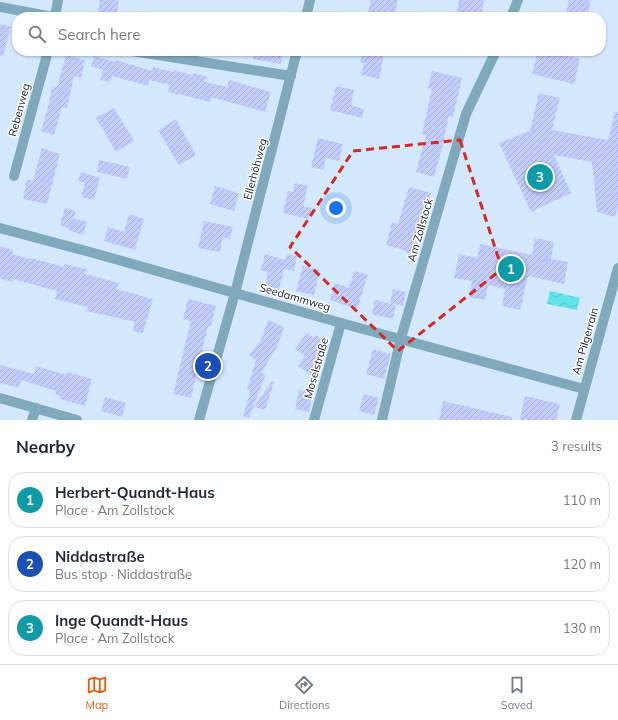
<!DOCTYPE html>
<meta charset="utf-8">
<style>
:root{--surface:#fff;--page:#f2f2f3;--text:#1f2937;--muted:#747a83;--line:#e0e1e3;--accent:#ea580c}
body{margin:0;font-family:Mulish,sans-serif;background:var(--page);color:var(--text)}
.you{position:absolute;left:336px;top:208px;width:14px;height:14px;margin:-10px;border:3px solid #fff;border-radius:50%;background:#1a73e8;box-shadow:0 0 0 6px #1a73e833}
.badge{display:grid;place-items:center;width:26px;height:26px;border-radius:50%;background:var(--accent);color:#fff;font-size:13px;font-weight:700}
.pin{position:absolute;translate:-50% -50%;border:2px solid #fff;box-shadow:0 1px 4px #0006}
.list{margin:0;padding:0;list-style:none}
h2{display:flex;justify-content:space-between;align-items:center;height:52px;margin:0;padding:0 16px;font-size:17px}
h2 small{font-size:13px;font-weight:400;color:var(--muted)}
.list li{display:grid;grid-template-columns:26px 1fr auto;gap:12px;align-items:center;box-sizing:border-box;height:56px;margin:0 8px 8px;padding:0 8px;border:1px solid var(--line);border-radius:16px}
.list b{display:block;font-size:15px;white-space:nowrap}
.list p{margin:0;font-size:13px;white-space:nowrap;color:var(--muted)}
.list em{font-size:13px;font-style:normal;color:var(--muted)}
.icon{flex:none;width:22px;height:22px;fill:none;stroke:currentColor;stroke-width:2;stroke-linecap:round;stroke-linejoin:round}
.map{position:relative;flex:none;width:618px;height:420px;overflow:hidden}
.search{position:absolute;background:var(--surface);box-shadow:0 1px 3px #0004;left:12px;right:12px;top:12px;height:44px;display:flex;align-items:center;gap:10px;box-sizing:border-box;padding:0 14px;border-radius:16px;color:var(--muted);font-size:15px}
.sheet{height:244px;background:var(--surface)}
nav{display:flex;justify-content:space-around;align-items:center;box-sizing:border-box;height:56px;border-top:1px solid var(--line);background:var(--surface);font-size:11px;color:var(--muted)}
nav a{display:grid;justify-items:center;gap:2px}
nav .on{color:var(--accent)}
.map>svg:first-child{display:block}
</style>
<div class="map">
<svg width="618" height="420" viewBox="0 0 618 420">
<defs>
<pattern id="water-waves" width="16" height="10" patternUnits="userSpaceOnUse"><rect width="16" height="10" fill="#62e4ea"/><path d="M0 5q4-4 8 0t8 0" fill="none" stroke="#54c3c9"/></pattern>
<pattern id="building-hatch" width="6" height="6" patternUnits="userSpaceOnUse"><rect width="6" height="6" fill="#c2cdfd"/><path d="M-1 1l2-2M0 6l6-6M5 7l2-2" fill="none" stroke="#a6afd9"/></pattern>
</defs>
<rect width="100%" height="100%" fill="#d4e8fd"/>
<polygon fill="url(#water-waves)" points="550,291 580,298 577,310 547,304"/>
<g fill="url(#building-hatch)">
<polygon points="100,0 119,0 116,17 97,17"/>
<polygon points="371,0 398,0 394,17 367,17"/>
<polygon points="459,0 484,0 481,17 456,17"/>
<polygon points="569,0 591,0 587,17 565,17"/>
<polygon points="0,24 11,27 3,56 0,56"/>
<polygon points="254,51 283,51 281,64 253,59"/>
<polygon points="363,51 384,55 379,79 361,75 364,63 360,62"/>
<polygon points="538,51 546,51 580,59 574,84 532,74"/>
<polygon points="66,55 85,60 81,78 74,76 67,108 62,107 54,135 41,131 49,104 52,86 57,87"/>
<polygon points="94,56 115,62 116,60 152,71 153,67 173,72 174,70 192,75 193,73 207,77 205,82 227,87 229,80 271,92 265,112 211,97 210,102 179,94 178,95 168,92 170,85 149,80 148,86 112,76 110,82 100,80 103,70 91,66"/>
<polygon points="432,71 462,78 453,117 449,116 442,148 434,177 416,172 426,135 422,134 432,89 428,88"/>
<polygon points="336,86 354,90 351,105 364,109 362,118 330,110"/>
<polygon points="539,93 560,98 552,130 608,140 615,112 618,112 618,207 615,217 597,212 592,162 554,155 571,193 531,212 499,143 530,131"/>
<polygon points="114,108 134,141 116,152 96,118"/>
<polygon points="176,119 196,155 179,165 158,130"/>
<polygon points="318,138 343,144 339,161 326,158 323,170 311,167"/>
<polygon points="42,148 60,154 47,204 23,199 27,179 33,181"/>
<polygon points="99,160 130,167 127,179 97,172"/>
<polygon points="81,172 100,178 94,200 81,197 85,183 78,181"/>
<polygon points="295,183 308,186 303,206 312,208 309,219 283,213 288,191 293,192"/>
<polygon points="215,186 239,193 234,211 210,204"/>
<polygon points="409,187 431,193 426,209 423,209 420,218 415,241 421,246 420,250 415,256 406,252 404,250 386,245 392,222 398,224"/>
<polygon points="65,208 76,211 73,218 87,222 83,235 70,231 70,229 60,225"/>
<polygon points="129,214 144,219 135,250 104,241 108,227 124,232"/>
<polygon points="204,221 233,227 230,239 223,237 220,252 198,248"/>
<polygon points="535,238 554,242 551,259 568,262 564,284 528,276 520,310 502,306 505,289 488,285 485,300 469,297 472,281 454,278 459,254 477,258 480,244 532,255"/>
<polygon points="0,246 13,250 12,254 30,259 31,258 64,267 64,264 87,269 85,274 119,283 117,289 153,299 143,333 133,331 135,322 87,311 88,307 55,299 57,291 13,279 12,282 0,278"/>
<polygon points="265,254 285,260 287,254 297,256 294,271 284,269 279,289 265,286 268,272 261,270"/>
<polygon points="303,266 320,270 314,295 296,291"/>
<polygon points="354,271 368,275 357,309 330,300 335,283 349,288"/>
<polygon points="393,289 406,292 403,306 390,303"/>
<polygon points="188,299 216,306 211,326 208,326 191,398 173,394 191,321 183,319"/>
<polygon points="375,300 396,305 393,319 372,314"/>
<polygon points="268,320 284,327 277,347 261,373 266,374 249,418 243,416 251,389 250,391 247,389 256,360 249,355 261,340"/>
<polygon points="307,333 314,338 316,335 328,344 315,363 318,365 311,375 298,366 305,356 295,349"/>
<polygon points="373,349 391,354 384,379 366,374"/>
<polygon points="0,365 34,374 36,366 66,375 67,372 92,379 85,406 60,399 60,396 55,394 56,391 21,380 19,388 0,383"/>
<polygon points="272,381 274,382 265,410 254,407"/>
<polygon points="299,390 313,393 309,412 295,409"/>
<polygon points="364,394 379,398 374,415 359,411"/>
<polygon points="525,396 560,404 556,420 520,420"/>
<polygon points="105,397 126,403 122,417 101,411"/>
<polygon points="443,401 512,417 512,420 439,420"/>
</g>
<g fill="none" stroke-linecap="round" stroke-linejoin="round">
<g stroke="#80aabb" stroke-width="10">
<polyline points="0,7 53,17"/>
<polyline points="55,17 58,0"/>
<polyline points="306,17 310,0"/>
<polyline points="511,17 518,0"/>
<polyline points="132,51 291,76"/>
<polyline points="14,176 48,51"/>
<polyline points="0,228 90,252 341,323 584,389"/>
<polyline points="0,398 77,420"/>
<polyline points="32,420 36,408"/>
<polyline points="199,420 235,293 297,51"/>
<polyline points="314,420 341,323"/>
<polyline points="382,420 401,338 466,114 496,51"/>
<polyline points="576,420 618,268"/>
</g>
</g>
<path fill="none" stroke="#d62828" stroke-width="3" stroke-dasharray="8 5" stroke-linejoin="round" d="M460 140 502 269 398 351 290 247 353 151Z"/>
<g text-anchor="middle" stroke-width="3" stroke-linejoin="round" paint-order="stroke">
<g font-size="11" fill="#141c26" stroke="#fff">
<text transform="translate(19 110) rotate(-75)" y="4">Rebenweg</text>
<text transform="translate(255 169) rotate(-75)" y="4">Ellerhöhweg</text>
<text transform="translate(420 230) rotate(-74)" y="4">Am Zollstock</text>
<text transform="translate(295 297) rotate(16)" y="4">Seedammweg</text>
<text transform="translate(585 341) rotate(-74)" y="4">Am Pilgerrain</text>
<text transform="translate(316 368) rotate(-74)" y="4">Moselstraße</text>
</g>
</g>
</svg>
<div class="you"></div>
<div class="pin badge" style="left:511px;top:269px;background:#0f9aa8">1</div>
<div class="pin badge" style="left:208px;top:366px;background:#1a4fb4">2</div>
<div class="pin badge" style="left:540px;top:177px;background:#0f9aa8">3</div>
<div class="search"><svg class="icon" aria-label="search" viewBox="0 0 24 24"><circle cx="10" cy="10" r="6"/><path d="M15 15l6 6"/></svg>Search here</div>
</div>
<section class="sheet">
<h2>Nearby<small>3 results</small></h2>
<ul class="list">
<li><span class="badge" style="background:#0f9aa8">1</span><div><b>Herbert-Quandt-Haus</b><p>Place · Am Zollstock</p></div><em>110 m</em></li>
<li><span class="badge" style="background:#1a4fb4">2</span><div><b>Niddastraße</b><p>Bus stop · Niddastraße</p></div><em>120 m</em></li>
<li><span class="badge" style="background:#0f9aa8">3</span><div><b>Inge Quandt-Haus</b><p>Place · Am Zollstock</p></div><em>130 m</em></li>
</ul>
</section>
<nav>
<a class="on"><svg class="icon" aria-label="map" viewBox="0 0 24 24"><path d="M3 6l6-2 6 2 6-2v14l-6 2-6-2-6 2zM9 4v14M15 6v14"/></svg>Map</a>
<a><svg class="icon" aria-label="directions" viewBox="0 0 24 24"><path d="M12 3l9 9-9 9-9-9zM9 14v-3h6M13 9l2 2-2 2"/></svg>Directions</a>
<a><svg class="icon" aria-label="saved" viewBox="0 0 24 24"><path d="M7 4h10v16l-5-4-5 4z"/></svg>Saved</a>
</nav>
